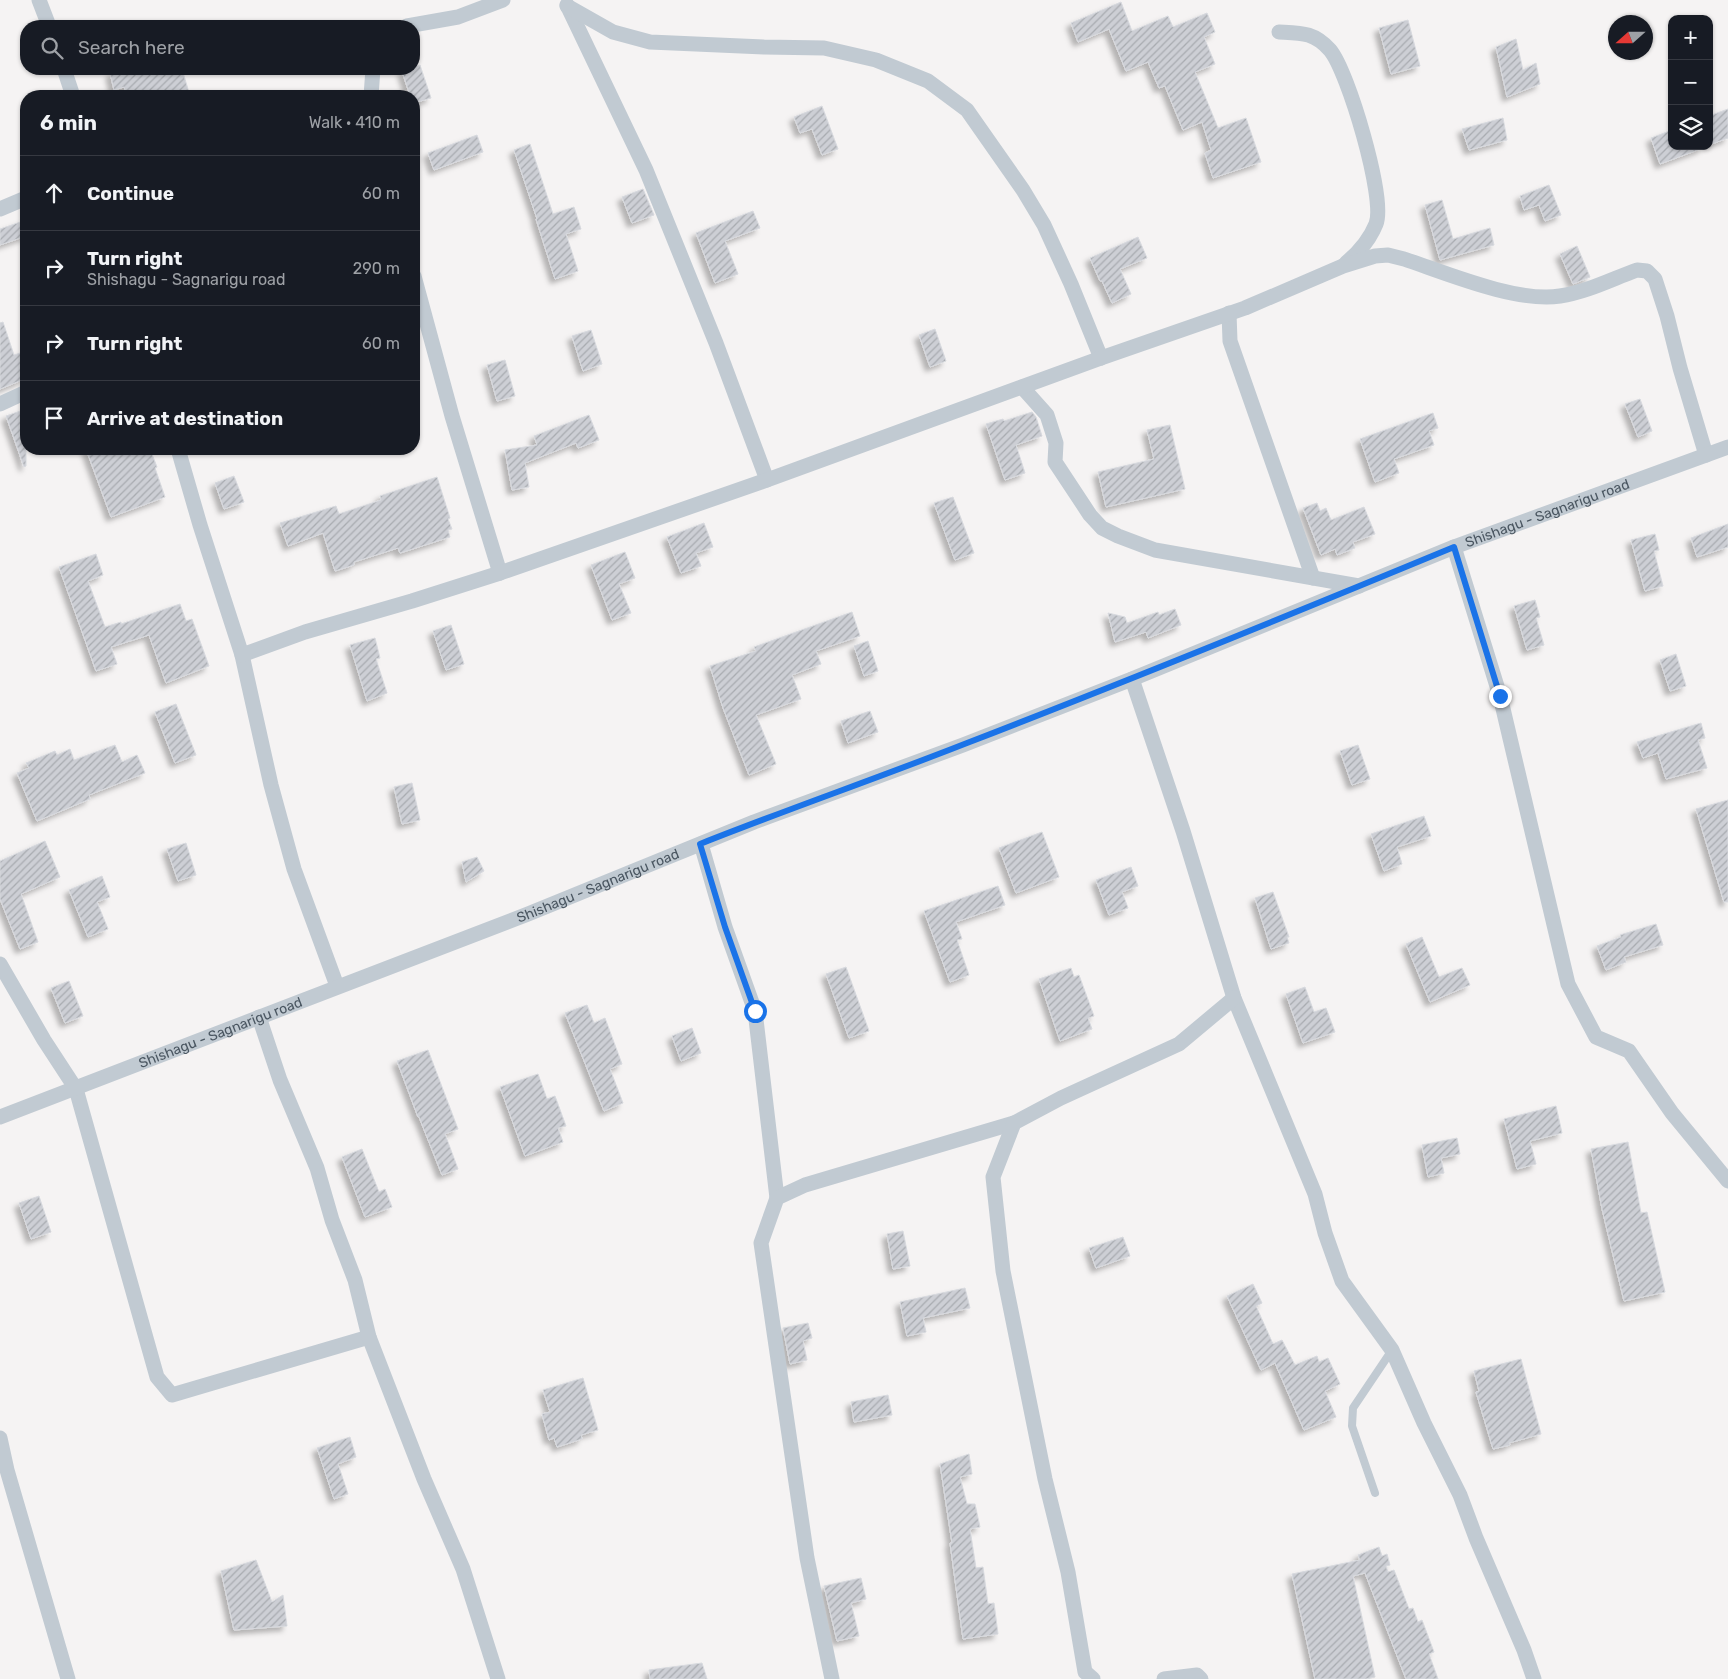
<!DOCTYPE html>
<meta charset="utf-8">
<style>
:root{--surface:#171b24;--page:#20242c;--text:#f1f3f6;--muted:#9ea1a6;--line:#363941}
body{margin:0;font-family:Rubik,sans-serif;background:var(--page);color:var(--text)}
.controls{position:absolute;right:15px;top:15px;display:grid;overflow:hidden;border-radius:10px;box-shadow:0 1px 4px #0004}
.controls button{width:45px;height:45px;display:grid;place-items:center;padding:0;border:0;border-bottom:1px solid var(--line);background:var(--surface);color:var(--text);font:25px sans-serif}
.compass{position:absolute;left:1608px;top:15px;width:45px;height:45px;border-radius:50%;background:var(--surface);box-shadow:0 1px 4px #0004;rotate:249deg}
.stop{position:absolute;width:15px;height:15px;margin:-11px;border:4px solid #1a73e8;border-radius:50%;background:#fff}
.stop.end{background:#1a73e8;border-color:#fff;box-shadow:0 1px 5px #0008}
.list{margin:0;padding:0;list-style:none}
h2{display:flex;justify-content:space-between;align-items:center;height:65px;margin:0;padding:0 20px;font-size:21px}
h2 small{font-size:16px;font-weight:400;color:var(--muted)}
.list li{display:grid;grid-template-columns:32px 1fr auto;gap:15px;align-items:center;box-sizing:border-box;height:75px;padding:0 20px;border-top:1px solid var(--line)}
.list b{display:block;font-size:19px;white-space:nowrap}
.list p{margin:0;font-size:16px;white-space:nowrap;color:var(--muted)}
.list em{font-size:16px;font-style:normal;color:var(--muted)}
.icon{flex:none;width:28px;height:28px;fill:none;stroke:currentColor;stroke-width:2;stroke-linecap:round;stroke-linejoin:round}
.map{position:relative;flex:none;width:1728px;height:1679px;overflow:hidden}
.search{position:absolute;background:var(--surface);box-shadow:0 1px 4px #0004;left:20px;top:20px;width:400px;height:55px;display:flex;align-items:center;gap:12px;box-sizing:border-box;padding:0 18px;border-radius:20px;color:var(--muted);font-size:19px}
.panel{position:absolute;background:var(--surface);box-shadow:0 1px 4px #0004;left:20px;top:90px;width:400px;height:365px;border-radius:20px}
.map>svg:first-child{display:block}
</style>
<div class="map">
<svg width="1728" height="1679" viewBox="0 0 1728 1679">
<defs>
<pattern id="building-hatch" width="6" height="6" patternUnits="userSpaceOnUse" patternTransform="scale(1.25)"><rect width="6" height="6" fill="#cdcfd5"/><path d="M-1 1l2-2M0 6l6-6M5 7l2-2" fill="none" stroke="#a8abb0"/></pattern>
<filter id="shadow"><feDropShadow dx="-4.5" dy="4.5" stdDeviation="2.5" flood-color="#0004"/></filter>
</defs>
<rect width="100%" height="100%" fill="#f5f3f3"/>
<g fill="url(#building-hatch)" stroke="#d7d9de" filter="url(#shadow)">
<polygon points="1121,2 1132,31 1168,16 1173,27 1207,13 1215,32 1204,37 1215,64 1195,72 1218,128 1246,118 1261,162 1213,178 1205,153 1211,150 1202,122 1183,130 1165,86 1159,88 1148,62 1126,71 1109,29 1078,42 1071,23"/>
<polygon points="1408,20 1420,66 1391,74 1379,28"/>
<polygon points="1516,39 1523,70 1536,63 1540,84 1507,97 1496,47"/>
<polygon points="420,65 431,98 414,103 414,96 410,96 402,71 414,69 414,67"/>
<polygon points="125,69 182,69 190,96 127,96 124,87 114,90 110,73"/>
<polygon points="822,106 838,149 822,155 812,129 800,133 794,117"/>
<polygon points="1728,109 1728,138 1709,145 1709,116"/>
<polygon points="1503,118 1507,140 1469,150 1462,129"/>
<polygon points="1672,130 1672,146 1702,146 1703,148 1660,164 1651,138"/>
<polygon points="477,135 483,152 434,170 428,153"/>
<polygon points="530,144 553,214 574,207 581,229 566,234 578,271 555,279 536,219 537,219 514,150"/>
<polygon points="1549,185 1561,215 1545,221 1539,205 1524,210 1520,196"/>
<polygon points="643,189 654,215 632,223 622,197"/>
<polygon points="1442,200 1453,239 1490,228 1494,245 1440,260 1425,205"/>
<polygon points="753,211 760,228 725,241 738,274 715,283 696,233"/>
<polygon points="26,220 26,236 0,245 0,229"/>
<polygon points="1138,237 1147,258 1120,269 1131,294 1112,303 1102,281 1100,281 1090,258"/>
<polygon points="1577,246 1590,277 1573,284 1560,254"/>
<polygon points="3,322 14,355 26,351 26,376 21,378 22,380 0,389 0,323"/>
<polygon points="935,329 946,361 930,367 919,335"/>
<polygon points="591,330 602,364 583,371 572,336"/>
<polygon points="505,360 515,396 497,401 487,365"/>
<polygon points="1640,399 1652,431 1638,437 1625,404"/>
<polygon points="26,409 26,466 24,467 6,416"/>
<polygon points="1032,412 1036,417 1042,436 1016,445 1025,473 1005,480 986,424 1003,419 1004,421"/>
<polygon points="1433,413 1438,428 1429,431 1434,445 1394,459 1399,473 1375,482 1360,439"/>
<polygon points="589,415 599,440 578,448 576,443 525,463 529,487 512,490 505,450 537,445 534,436"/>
<polygon points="1170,425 1185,489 1106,507 1098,472 1154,459 1147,430"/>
<polygon points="86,449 150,449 157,467 155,468 165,497 111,517"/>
<polygon points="234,476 244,502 224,509 215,483"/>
<polygon points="437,477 450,518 448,519 452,529 448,530 450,537 400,553 398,548 354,562 354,565 335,571 323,533 288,546 280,523 336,506 339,514 381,500 380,496"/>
<polygon points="953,497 974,553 955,560 934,503"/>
<polygon points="1317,503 1320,511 1326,508 1331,520 1364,507 1375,534 1353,542 1355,548 1337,555 1335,549 1321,555 1303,508"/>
<polygon points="704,523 713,547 696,553 701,566 681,573 667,537"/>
<polygon points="1728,524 1728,547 1697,557 1691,538"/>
<polygon points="1655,534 1659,550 1654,551 1663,586 1645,591 1631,540"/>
<polygon points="625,552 635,578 619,584 631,613 612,620 591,565"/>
<polygon points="96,554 103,575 88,581 105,627 121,622 121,624 180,604 186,621 192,619 209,666 166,683 149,635 111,647 117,664 96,671 59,567"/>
<polygon points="1535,600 1540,617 1536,618 1544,645 1527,650 1514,606"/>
<polygon points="1175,609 1181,625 1148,638 1146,632 1115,642 1108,613 1125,617 1127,623 1158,612 1159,615"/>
<polygon points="852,612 860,636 816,651 821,664 792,675 801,699 756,715 776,764 749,775 723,708 710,666 756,651 754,647"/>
<polygon points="451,625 464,664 446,670 433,631"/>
<polygon points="375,638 380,658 376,659 387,693 367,701 350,645"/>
<polygon points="868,641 878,671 864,676 854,646"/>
<polygon points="1676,654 1686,686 1670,691 1660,660"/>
<polygon points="176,704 196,755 175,763 155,712"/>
<polygon points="870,711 878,732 848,743 841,721"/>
<polygon points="1701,723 1705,738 1698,740 1707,768 1666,779 1658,753 1643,758 1637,742"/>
<polygon points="115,745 122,762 137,755 145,773 89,795 90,799 37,821 17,773 29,768 26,763 55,751 57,755 70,749 74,760"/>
<polygon points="1358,745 1370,779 1352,785 1340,751"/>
<polygon points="412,783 420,820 402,824 394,787"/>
<polygon points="1728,800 1728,902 1724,902 1696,809"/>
<polygon points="1424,816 1431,836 1397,847 1402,864 1384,871 1371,834"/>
<polygon points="1042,832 1059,877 1016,893 999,848"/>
<polygon points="45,841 60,877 21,894 38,942 20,949 0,899 0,861"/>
<polygon points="186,843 196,875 178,881 167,849"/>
<polygon points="477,857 484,871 466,882 462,862"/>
<polygon points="1131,867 1138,886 1122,892 1128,908 1109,915 1096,880"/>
<polygon points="102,876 110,897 97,902 108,929 88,937 69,890"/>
<polygon points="998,886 1005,905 956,922 962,939 957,940 969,975 950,982 924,911"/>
<polygon points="1273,892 1289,937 1287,937 1289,943 1271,949 1255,898"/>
<polygon points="1656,924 1663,945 1624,957 1626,962 1606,970 1597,946 1621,937 1620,935"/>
<polygon points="1422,937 1439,977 1462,968 1470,985 1430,1002 1406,944"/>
<polygon points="846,967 869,1031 849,1038 826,974"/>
<polygon points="1071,968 1074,977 1079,975 1094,1016 1088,1018 1092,1029 1060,1041 1039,979"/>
<polygon points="69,981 83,1016 65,1023 51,988"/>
<polygon points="1305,987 1314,1012 1326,1008 1335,1032 1303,1043 1286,994"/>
<polygon points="587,1005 594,1023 605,1018 622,1064 610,1069 623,1103 604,1111 565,1013"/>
<polygon points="692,1028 701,1053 681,1061 672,1036"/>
<polygon points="428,1050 458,1129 445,1134 458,1169 442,1175 419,1117 418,1117 397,1061"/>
<polygon points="538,1074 547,1099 555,1096 566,1126 558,1128 563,1142 525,1156 500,1087"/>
<polygon points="1556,1106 1562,1133 1530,1141 1536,1164 1517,1169 1504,1119"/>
<polygon points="1457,1138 1460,1154 1441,1158 1444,1173 1428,1177 1422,1145"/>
<polygon points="1628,1142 1641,1213 1647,1212 1665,1292 1624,1301 1602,1209 1591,1149"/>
<polygon points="362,1149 379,1192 385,1189 392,1207 365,1217 342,1157"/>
<polygon points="39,1196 51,1232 31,1239 19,1203"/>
<polygon points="903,1231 910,1266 893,1269 887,1234"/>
<polygon points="1123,1237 1130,1256 1096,1268 1089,1248"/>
<polygon points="1253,1284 1262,1303 1256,1306 1273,1344 1282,1340 1295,1365 1317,1356 1319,1362 1328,1358 1340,1384 1325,1391 1336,1417 1304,1430 1275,1363 1261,1370 1227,1296"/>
<polygon points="965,1288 970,1308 923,1318 926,1332 907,1336 900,1302"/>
<polygon points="808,1323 812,1338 803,1341 807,1360 790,1364 783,1328"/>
<polygon points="1521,1359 1541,1434 1509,1443 1510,1445 1493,1449 1476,1392 1479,1391 1474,1371"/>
<polygon points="583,1378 598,1430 581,1435 582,1439 557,1447 554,1438 549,1440 542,1414 550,1412 543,1390"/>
<polygon points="888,1395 892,1415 854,1422 851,1402"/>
<polygon points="350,1437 356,1457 338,1464 348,1494 334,1499 317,1448"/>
<polygon points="969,1454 972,1474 960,1477 967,1504 975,1504 980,1527 970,1529 976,1568 983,1567 988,1604 994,1603 998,1634 963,1639 950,1543 952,1543 940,1464"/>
<polygon points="1379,1547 1382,1556 1387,1554 1390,1565 1386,1566 1388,1572 1394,1570 1409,1609 1413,1608 1418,1622 1422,1620 1434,1652 1429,1654 1438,1679 1406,1679 1365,1573 1353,1576 1375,1677 1366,1679 1315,1679 1292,1574 1360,1560 1358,1555"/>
<polygon points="256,1560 272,1602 283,1595 287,1626 234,1630 221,1571"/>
<polygon points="861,1578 866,1599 851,1603 859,1636 837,1641 824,1586"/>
<polygon points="702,1663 707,1679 650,1679 649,1670"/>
</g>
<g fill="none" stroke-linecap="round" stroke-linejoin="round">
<polyline stroke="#c1cad2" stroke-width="8" points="1375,1493 1352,1426 1353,1408 1392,1350"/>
<g stroke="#c1cad2" stroke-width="15">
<polyline points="39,0 49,26"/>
<polyline points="567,5 646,170 716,343 767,480"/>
<polyline points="567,6 613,32 650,42 764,47 824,48 876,60 928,81 967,110 1023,190 1044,225 1071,284 1101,358"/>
<polyline points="407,26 458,17 503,0"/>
<path d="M1279 32C1301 33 1314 32 1330 50 1348 71 1386 199 1376 224 1370 239 1358 253 1346 263"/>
<polyline points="64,69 73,96"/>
<polyline points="371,96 373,69"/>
<polyline points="0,209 26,198"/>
<polyline points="414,276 452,416 500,573"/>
<polyline points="1229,313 1230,341 1313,578"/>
<polyline points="1022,387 1047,415 1056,443 1055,462 1090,515 1102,528 1118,536 1155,550 1359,586"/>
<polyline points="0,404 26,392"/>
<polyline points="178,449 200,525 242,655 271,785 294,869 337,986"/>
<polyline points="1454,547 1500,696 1568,984 1596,1037 1629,1051 1672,1113 1728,1181"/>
<path d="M242 655 305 632 412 601 500 573 767 480 1101 358 1245 308 1343 266 1375 256 1388 255 1404 259C1446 273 1517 303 1560 296 1587 292 1612 279 1637 270L1647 271 1655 279 1667 316 1680 368 1706 455"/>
<polyline points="1132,679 1183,831 1234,998 1315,1194 1325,1233 1342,1281 1392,1350 1424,1423 1460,1495 1476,1538 1524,1650 1534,1679"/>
<polyline points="701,844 725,927 755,1011 777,1198"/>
<polyline points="0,964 44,1040 76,1089 157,1377 172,1395 369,1337"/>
<polyline points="259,1017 280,1080 317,1168 332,1220 355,1280 369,1337 424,1479 463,1569 498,1679"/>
<path id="s1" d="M0 1117 528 914 754 822 963 745 1132 679 1454 547 1728 447"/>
<polyline points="0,1438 7,1470 68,1679"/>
<polyline points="832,1679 807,1558 761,1243 777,1198 805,1185 1014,1123"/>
<polyline points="1093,1679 1085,1672 1068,1572 1045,1479 1003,1271 993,1177 1014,1123 1061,1098 1179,1044 1234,998"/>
<polyline points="1164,1679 1197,1675 1201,1679"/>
</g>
</g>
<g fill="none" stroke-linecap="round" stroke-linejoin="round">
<path stroke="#1a73e8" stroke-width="6" d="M755 1011 725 927 700 844C788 809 878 778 967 743 1130 680 1292 614 1454 547L1500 696"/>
</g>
<g text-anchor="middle" stroke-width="5" stroke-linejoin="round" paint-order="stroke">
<g font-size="14" fill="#4a5661" stroke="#fff">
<text dy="5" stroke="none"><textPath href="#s1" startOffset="1661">Shishagu - Sagnarigu road</textPath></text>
<text dy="5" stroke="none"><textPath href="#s1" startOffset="641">Shishagu - Sagnarigu road</textPath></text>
<text dy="5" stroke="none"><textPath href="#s1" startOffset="236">Shishagu - Sagnarigu road</textPath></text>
</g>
</g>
</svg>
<div class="controls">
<button>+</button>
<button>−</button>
<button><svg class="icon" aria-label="layers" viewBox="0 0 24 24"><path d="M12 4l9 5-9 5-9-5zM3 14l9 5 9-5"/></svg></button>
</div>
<svg class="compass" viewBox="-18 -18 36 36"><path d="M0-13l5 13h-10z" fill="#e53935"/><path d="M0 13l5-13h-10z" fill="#9ea1a6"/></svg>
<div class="stop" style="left:755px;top:1011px"></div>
<div class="stop end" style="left:1500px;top:696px"></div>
<div class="search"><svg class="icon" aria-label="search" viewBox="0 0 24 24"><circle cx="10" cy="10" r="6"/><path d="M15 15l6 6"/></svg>Search here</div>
<section class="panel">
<h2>6 min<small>Walk · 410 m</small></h2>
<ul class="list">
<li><svg class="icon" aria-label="ahead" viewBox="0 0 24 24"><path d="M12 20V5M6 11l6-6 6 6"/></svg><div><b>Continue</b></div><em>60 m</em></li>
<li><svg class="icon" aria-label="right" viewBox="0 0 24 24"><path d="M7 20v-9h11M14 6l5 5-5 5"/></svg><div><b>Turn right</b><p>Shishagu - Sagnarigu road</p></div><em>290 m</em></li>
<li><svg class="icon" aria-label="right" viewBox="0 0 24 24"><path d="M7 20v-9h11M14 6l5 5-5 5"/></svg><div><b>Turn right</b></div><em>60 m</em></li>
<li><svg class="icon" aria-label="arrive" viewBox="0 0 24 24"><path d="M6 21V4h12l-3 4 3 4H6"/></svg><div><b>Arrive at destination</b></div></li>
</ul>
</section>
</div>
